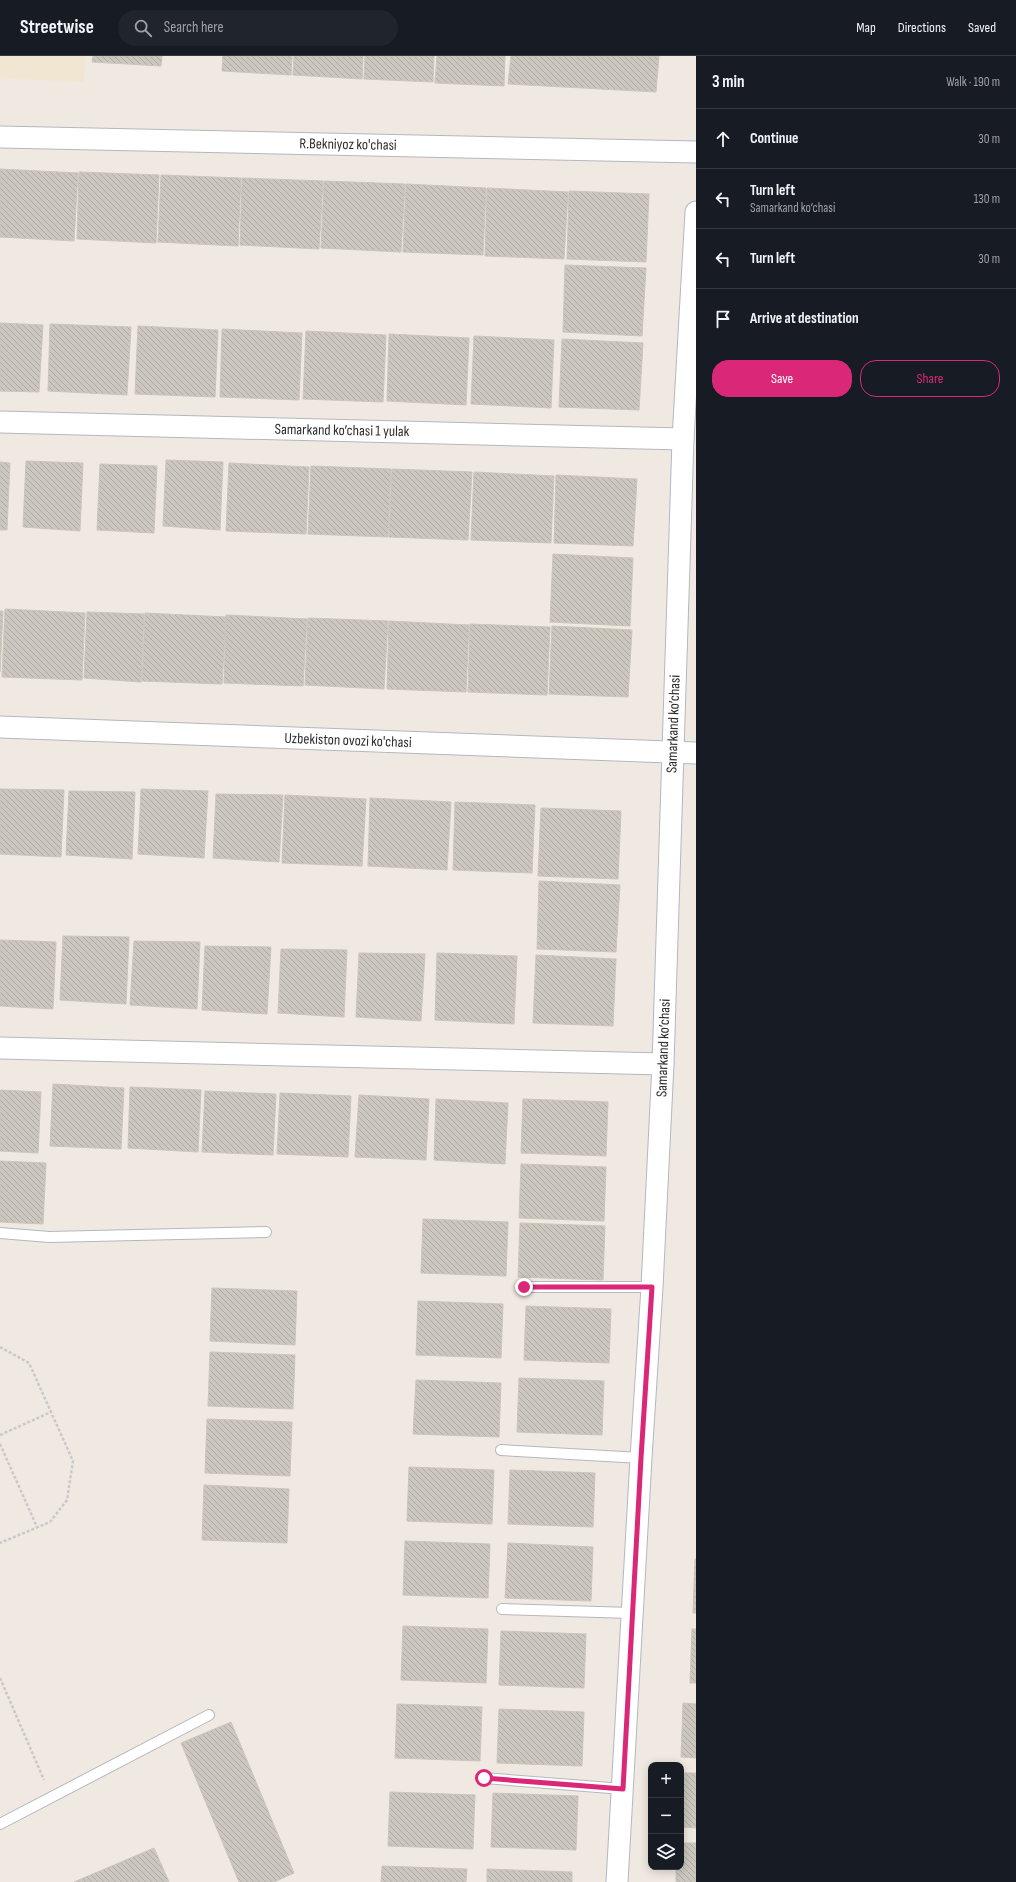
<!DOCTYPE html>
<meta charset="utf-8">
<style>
:root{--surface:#171b24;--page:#20242c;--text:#f1f3f6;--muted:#9ea1a6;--line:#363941;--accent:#db2777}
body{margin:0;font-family:"Sofia Sans Condensed",sans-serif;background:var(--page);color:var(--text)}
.controls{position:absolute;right:12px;bottom:12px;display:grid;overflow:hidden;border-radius:8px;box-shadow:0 2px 10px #0003}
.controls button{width:36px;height:36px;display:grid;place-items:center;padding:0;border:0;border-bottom:1px solid var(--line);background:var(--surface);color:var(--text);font:20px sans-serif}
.stop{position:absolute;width:12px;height:12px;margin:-9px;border:3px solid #db2777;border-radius:50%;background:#fff}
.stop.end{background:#db2777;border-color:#fff;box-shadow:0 1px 4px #0008}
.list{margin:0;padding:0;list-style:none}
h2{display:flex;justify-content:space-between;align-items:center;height:52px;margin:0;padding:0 16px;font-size:17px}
h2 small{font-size:13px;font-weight:400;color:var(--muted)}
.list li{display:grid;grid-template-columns:26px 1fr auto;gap:12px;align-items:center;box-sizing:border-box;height:60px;padding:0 16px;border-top:1px solid var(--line)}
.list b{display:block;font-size:15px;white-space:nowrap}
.list p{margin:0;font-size:13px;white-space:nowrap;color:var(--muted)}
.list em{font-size:13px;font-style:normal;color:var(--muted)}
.actions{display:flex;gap:8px;padding:12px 16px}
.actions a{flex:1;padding:9px 0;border:1px solid var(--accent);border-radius:16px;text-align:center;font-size:14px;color:var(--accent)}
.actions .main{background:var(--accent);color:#fff}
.icon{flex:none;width:22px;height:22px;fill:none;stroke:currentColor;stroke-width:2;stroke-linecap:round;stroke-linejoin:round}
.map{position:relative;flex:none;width:696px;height:1826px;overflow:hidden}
header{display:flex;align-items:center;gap:24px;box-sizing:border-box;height:56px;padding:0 20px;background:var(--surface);border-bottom:1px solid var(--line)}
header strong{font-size:19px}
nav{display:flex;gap:22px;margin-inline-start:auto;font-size:14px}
.search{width:280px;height:36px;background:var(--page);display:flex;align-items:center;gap:10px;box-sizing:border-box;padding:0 14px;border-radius:22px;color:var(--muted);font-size:15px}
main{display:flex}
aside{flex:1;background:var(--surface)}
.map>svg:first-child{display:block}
</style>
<header>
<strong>Streetwise</strong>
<div class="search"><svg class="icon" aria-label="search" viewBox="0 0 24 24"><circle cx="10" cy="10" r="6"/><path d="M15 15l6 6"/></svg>Search here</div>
<nav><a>Map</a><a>Directions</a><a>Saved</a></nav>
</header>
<main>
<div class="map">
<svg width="696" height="1826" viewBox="0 0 696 1826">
<defs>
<pattern id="building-back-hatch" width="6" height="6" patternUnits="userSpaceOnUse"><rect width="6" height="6" fill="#cbc7bf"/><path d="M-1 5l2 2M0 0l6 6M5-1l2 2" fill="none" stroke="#afaba4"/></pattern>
</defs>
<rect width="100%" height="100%" fill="#efe9e1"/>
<polygon fill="#f0e6d1" points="0,0 85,0 84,26 0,22"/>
<g fill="url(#building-back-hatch)" stroke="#cbc5ba">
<polygon points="93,0 162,0 161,10 92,6"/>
<polygon points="223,0 292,0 291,19 222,15"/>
<polygon points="294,0 363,0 362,23 293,19"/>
<polygon points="365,0 434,0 433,26 364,23"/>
<polygon points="437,0 505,0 504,30 435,27"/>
<polygon points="511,0 659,0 656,36 508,28"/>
<polygon points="0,113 78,117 74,185 0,181"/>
<polygon points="79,116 159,119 156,187 77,183"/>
<polygon points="161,119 241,122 238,190 158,186"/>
<polygon points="242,122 323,125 319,193 240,189"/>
<polygon points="324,125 405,128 401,196 321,192"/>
<polygon points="406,128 486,132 483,199 403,196"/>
<polygon points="487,132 568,136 564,203 485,200"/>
<polygon points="569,135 649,138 646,206 567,203"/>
<polygon points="565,209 646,212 642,280 563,276"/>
<polygon points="0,267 43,269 39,336 0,335"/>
<polygon points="50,268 131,271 127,339 48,335"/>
<polygon points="138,270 218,274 215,341 135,338"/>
<polygon points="222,273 302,277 299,344 220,341"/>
<polygon points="306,275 386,279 383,346 303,343"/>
<polygon points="389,278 469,282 466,349 387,345"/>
<polygon points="474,280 554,284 551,352 471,348"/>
<polygon points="562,283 643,287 639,354 559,351"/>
<polygon points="166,404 223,406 220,474 163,470"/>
<polygon points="26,405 83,407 80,475 23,471"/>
<polygon points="0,406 10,407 7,474 0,474"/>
<polygon points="229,407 309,411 306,478 226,475"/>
<polygon points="100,408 157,410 154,477 97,474"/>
<polygon points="311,410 391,413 388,481 308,478"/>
<polygon points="392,413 472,416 468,484 389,481"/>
<polygon points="474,416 554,420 551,487 471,484"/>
<polygon points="556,419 637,423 633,490 554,487"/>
<polygon points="553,498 633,502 630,570 550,566"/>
<polygon points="5,553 85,557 82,624 2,621"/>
<polygon points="0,555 3,555 0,616"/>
<polygon points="87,556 144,558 141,626 84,622"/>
<polygon points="145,557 226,561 222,628 142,625"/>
<polygon points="226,559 307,563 303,630 224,627"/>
<polygon points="308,562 388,565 384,633 305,629"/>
<polygon points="389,565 469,569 466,636 387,633"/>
<polygon points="470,568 550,571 547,639 468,636"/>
<polygon points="552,570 632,574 628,641 549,638"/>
<polygon points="0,733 64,734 61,801 0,798"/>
<polygon points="141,733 208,735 204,802 138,798"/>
<polygon points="69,735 135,736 132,803 66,799"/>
<polygon points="216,738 283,739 279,806 213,802"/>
<polygon points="285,739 366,743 362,810 282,807"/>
<polygon points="370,742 451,746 447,814 368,810"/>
<polygon points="455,746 535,749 532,817 453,814"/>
<polygon points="541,752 621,755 618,823 538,820"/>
<polygon points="539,825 620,829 616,896 537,893"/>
<polygon points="63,880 129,881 126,948 60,944"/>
<polygon points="0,884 56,886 53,953 0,950"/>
<polygon points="134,885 200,886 197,953 130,949"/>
<polygon points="205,890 271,891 267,958 202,954"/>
<polygon points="281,893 347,894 344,961 278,957"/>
<polygon points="359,897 425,898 421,965 356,961"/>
<polygon points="437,897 517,900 514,968 435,964"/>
<polygon points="536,899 616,903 613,970 533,967"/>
<polygon points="53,1028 124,1032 121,1093 50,1090"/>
<polygon points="130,1031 201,1034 198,1096 128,1092"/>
<polygon points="0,1034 41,1036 38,1097 0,1095"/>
<polygon points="205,1035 276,1038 273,1099 202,1096"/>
<polygon points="280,1037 351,1040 348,1101 277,1098"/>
<polygon points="359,1039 429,1043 426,1104 355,1101"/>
<polygon points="436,1043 508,1047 505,1108 434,1104"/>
<polygon points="523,1043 608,1046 606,1100 521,1097"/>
<polygon points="0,1105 46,1107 43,1168 0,1166"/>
<polygon points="521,1108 606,1111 604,1165 519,1162"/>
<polygon points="423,1163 508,1166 506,1220 421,1217"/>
<polygon points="520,1167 605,1170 603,1224 518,1221"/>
<polygon points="212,1232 297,1235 295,1289 210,1285"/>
<polygon points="418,1245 503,1248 501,1302 416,1299"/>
<polygon points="526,1250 611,1253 609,1307 524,1304"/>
<polygon points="210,1296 295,1299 293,1353 208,1350"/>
<polygon points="519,1322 604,1325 602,1379 517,1376"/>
<polygon points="416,1324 501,1327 499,1381 413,1378"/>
<polygon points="207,1363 292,1366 290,1420 205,1417"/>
<polygon points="409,1411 494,1414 492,1468 407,1465"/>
<polygon points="510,1414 595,1417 593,1471 508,1468"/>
<polygon points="204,1429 289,1433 287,1487 202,1484"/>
<polygon points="405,1485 490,1488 488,1542 403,1539"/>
<polygon points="508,1487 593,1491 591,1545 505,1542"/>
<polygon points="695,1503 696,1503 696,1557 693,1557"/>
<polygon points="403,1570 488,1573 486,1627 401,1624"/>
<polygon points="692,1573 696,1573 696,1627 690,1627"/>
<polygon points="501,1575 586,1578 584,1632 499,1629"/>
<polygon points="683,1647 696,1648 696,1702 681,1701"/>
<polygon points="397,1648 482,1651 480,1705 395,1702"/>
<polygon points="499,1653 584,1656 582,1710 497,1707"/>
<polygon points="231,1666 294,1817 274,1826 239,1826 181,1687"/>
<polygon points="681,1717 696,1717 696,1772 681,1771"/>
<polygon points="390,1736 475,1739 473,1793 388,1790"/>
<polygon points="493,1737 578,1740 576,1794 491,1791"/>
<polygon points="681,1787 696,1787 696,1826 676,1826 676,1811 681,1811"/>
<polygon points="154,1792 169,1826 74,1826"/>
<polygon points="382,1810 467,1813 466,1826 381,1826"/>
<polygon points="487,1813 572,1816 572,1826 487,1826"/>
</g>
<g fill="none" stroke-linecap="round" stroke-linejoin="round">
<g stroke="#b4b7c1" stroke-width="12">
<g id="lane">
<polyline points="0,1177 49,1181 266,1176"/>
<polyline points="524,1231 652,1231"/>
<polyline points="501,1394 641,1402"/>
<polyline points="502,1553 632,1557"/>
<polyline points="484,1722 623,1733"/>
<polyline points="0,1768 209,1659"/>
</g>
</g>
<g stroke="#b4b7c1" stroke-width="23">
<g id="street">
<polyline points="0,81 696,96"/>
<polyline points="0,366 683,383"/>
<polyline points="0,671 696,697"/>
<polyline points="0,992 663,1008"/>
<polyline points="617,1826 641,1402 652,1231 663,1008 683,383 696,156"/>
</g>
</g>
<g stroke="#c9c9c9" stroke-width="2.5" stroke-dasharray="3 2" stroke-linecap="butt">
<polyline points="0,1291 29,1307 73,1405 67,1444 50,1466 0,1487"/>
<polyline points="0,1379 51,1356"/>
<polyline points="0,1388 37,1471"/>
<polyline points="0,1622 44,1724"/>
</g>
<use href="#lane" stroke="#fff" stroke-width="10"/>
<use href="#street" stroke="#fff" stroke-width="21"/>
</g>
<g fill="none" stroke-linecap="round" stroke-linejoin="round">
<polyline stroke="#db2777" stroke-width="5" points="484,1722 623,1733 641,1402 652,1231 524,1231"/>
</g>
<g text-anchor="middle" stroke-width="3" stroke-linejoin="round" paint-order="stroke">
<g font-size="15" fill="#2e2e2e" stroke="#fff">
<text transform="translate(348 88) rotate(1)" y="5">R.Bekniyoz ko'chasi</text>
<text transform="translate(342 374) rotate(1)" y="5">Samarkand ko’chasi 1 yulak</text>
<text transform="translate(673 668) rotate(-88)" y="5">Samarkand ko’chasi</text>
<text transform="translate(348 684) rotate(2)" y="5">Uzbekiston ovozi ko'chasi</text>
<text transform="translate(663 992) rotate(-88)" y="5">Samarkand ko’chasi</text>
</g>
</g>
</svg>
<div class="controls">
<button>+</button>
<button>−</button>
<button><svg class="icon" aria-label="layers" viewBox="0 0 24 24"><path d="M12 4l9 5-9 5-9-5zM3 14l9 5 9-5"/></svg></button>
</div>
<div class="stop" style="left:484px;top:1722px"></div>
<div class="stop end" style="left:524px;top:1231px"></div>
</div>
<aside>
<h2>3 min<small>Walk · 190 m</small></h2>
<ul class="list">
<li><svg class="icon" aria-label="ahead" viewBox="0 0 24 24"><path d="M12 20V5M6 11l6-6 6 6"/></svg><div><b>Continue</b></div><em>30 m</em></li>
<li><svg class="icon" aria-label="left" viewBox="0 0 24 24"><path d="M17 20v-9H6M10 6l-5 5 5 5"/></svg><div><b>Turn left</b><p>Samarkand ko’chasi</p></div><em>130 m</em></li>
<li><svg class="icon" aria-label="left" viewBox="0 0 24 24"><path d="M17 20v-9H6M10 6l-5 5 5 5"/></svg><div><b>Turn left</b></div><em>30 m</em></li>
<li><svg class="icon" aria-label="arrive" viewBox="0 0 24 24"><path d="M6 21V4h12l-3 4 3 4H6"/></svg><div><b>Arrive at destination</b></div></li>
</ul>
<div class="actions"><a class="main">Save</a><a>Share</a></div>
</aside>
</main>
